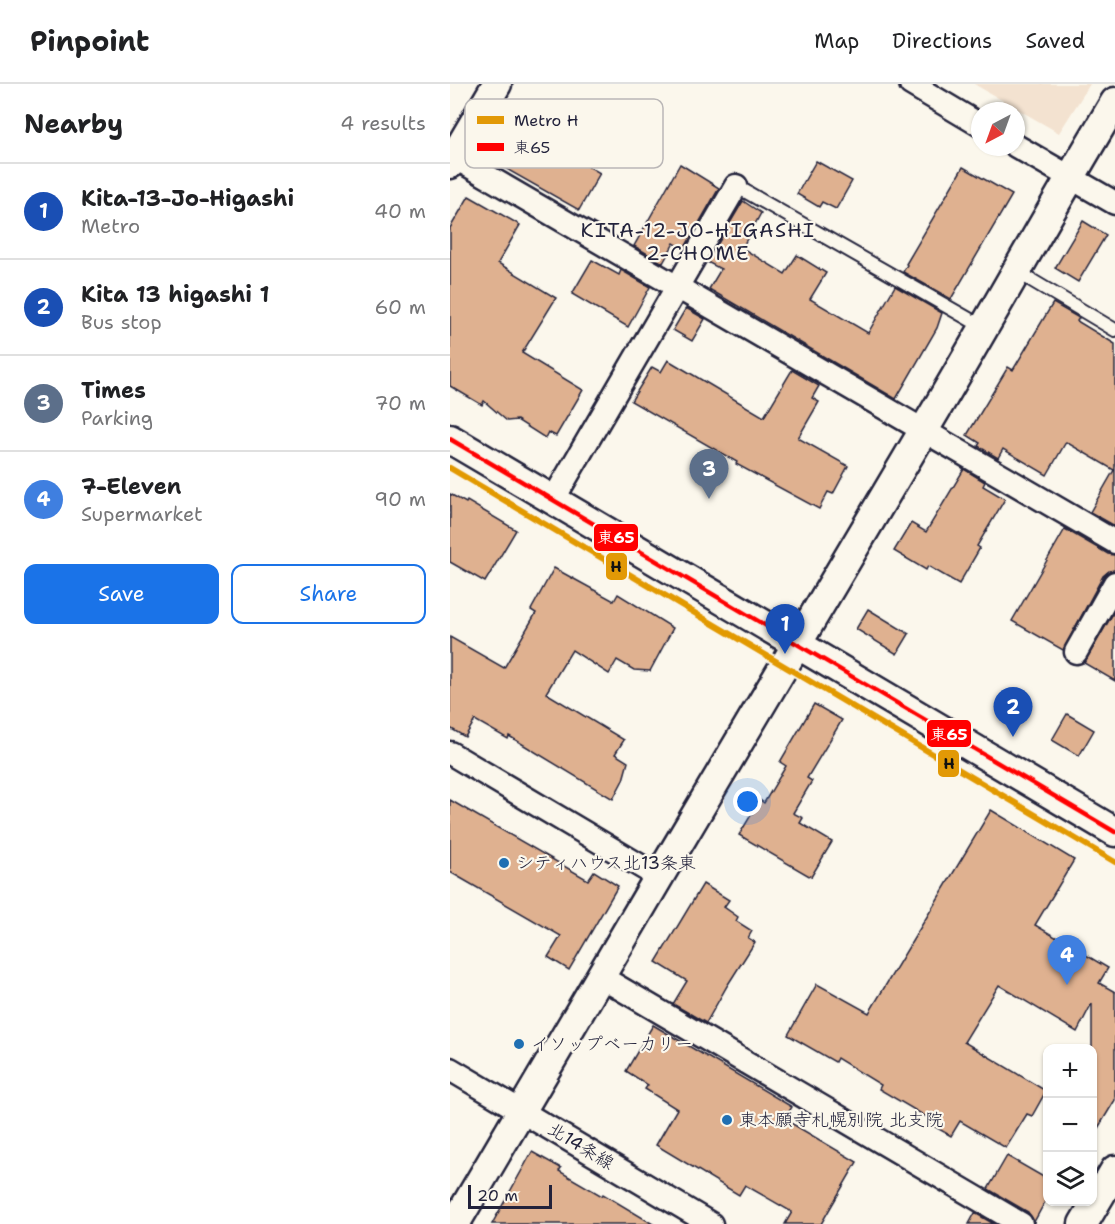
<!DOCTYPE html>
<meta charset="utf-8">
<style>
:root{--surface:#fff;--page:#f6f6f6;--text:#202124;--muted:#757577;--line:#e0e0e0;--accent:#1a73e8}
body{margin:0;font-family:"Shantell Sans","Klee One",sans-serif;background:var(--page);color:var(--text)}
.controls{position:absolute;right:18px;bottom:18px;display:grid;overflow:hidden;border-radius:12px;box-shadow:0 2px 4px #0004}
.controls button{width:54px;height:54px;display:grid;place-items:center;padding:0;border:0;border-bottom:2px solid var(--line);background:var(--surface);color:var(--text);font:30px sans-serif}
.compass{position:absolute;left:521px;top:18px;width:54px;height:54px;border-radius:50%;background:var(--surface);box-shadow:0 2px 4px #0004;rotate:221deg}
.scale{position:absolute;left:18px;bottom:15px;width:84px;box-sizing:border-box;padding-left:6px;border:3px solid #22223b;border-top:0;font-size:16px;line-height:21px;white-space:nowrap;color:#22223b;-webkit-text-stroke:4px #fbf7ec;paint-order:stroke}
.you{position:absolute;left:298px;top:718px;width:21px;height:21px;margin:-15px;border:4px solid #fff;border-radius:50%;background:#1a73e8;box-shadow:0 0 0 9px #1a73e833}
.badge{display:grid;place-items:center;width:39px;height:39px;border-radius:50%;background:var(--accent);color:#fff;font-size:20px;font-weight:700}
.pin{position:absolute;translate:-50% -50px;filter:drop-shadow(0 2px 3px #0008)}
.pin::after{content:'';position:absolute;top:32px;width:21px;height:18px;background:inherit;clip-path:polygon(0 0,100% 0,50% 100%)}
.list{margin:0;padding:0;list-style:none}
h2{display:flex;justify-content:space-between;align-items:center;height:78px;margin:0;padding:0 24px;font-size:26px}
h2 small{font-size:20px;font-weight:400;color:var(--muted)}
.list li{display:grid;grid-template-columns:39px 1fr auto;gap:18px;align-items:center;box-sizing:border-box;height:96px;padding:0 24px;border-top:2px solid var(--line)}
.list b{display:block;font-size:22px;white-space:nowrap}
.list p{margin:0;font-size:20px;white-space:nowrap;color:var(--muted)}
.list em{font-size:20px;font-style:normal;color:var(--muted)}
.actions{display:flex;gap:12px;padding:18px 24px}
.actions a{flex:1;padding:14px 0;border:2px solid var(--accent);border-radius:12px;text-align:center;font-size:21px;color:var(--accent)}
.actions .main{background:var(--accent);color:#fff}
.icon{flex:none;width:33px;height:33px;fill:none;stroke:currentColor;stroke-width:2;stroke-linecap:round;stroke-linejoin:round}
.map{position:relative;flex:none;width:665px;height:1140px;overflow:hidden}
header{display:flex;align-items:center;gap:36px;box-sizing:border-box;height:84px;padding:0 30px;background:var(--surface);border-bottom:2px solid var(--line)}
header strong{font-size:28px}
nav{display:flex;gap:33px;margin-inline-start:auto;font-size:21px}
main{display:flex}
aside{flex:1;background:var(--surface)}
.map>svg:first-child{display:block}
</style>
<header>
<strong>Pinpoint</strong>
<nav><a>Map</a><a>Directions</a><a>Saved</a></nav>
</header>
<main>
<aside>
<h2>Nearby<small>4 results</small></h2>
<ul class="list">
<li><span class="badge" style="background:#1a4fb4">1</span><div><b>Kita-13-Jo-Higashi</b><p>Metro</p></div><em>40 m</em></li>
<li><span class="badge" style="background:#1a4fb4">2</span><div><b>Kita 13 higashi 1</b><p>Bus stop</p></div><em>60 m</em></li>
<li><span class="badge" style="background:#5c6f8a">3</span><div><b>Times</b><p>Parking</p></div><em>70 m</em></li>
<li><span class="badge" style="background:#3f7fe0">4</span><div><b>7-Eleven</b><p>Supermarket</p></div><em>90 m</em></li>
</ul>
<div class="actions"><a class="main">Save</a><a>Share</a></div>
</aside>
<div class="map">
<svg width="665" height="1140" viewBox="0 0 665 1140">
<rect width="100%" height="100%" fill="#fbf7ec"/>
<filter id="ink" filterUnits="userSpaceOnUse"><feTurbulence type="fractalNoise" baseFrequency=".0167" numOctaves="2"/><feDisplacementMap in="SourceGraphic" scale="12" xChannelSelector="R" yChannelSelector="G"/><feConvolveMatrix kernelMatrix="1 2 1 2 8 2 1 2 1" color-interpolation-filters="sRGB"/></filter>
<g filter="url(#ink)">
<polygon fill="#f3e2d0" points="524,0 640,0 609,49"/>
<g fill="#dfb190" stroke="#22223b" stroke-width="1.5">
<polygon points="58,41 109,69 110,66 150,89 129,126 39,75"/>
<polygon points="366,77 402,97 386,125 372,118 369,123 347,110"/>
<polygon points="230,80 269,104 234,165 224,159 213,179 184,162"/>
<polygon points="513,83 562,111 501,215 453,188 457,181 456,180"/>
<polygon points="19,112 70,141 48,179 106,214 72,269 133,306 106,352 98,348 95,354 67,336 57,337 34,317 32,321 0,302 0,144"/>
<polygon points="293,117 311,129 292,164 335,190 347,171 376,189 360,215 418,249 445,202 492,229 487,244 446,315 259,205 271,185 257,178"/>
<polygon points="633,137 656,151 628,198 605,184"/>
<polygon points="142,176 169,191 171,186 200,203 178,243 122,210"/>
<polygon points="603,219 629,234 627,237 665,260 665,442 640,428 664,386 616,358 597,391 553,365 548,374 528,362 530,359 517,351 558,283 563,286"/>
<polygon points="236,224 255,235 242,257 223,246"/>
<polygon points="218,276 314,333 342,286 369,302 362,314 369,318 348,354 398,382 383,410 378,408 369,425 286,380 287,378 181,317 202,283 211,288"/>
<polygon points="514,385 535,398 533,402 555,415 527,462 530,464 509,500 478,482 476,486 444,467 461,439 476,448"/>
<polygon points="0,410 16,419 17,417 66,446 35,498 0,478"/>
<polygon points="615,445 658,470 665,471 665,486 659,487 653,492 613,566 562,537"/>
<polygon points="104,484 164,517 168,510 223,544 200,587 184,586 167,576 159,590 122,566 96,609 174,656 165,670 178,678 173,696 163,715 59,652 58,655 25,636 15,653 0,644 0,553 54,584 86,529 81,526"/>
<polygon points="418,525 459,550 447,570 406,545"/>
<polygon points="665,526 665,597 634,579"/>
<polygon points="364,620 392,636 357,694 362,697 343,729 353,734 350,739 382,758 361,793 289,751 310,716 314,719 336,682 330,678"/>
<polygon points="617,630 644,646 629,672 602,656"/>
<polygon points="0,716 138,796 144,787 168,802 119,886 98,873 111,852 0,788"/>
<polygon points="541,726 624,776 585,841 658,884 649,899 665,908 665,1016 642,1054 642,919 627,948 549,901 514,958 596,1007 582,1032 577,1030 556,1064 510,1037 501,1052 480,1040 482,1036 429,1005 431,1001 387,974 385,978 338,951 367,900 419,929"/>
<polygon points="253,800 279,816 274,823 288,833 286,837 302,847 298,854 305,858 277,902 256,939 223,920 237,897 206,878"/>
<polygon points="203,941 342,1023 334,1035 407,1078 371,1140 335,1140 342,1128 295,1101 289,1111 206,1061 227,1025 195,1005 198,1001 176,987"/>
<polygon points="82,1068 111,1084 109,1087 152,1112 153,1110 203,1140 42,1140"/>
<polygon points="557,1072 597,1095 597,1114 584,1138 578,1128 538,1105"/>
<polygon points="525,1129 544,1140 519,1140"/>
</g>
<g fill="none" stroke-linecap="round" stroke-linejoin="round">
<g stroke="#22223b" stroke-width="16">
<g id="service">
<polyline points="286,102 533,243"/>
<polyline points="566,187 665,246"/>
</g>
</g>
<g stroke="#22223b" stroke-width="27">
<g id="minor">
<polyline points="461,0 530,41"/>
<polyline points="566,62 665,119"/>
<polyline points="4,73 665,458"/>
<polyline points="103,416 286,102"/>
<polyline points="626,568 665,499"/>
<polyline points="0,669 209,793"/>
<polyline points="151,893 571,1140"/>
<polyline points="0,985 261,1140"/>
</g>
</g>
<g stroke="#22223b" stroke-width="33">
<g id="tertiary">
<polyline points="0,80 47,0"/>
<polyline points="0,355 665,748"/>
<path d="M5 1140C159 876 315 614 471 351 537 241 599 128 665 18"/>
<polyline points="633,1140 665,1086"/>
</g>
</g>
<use href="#service" stroke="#fbf7ec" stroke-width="12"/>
<use href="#minor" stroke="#fbf7ec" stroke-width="22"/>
<use href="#tertiary" stroke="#fbf7ec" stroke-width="28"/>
<g stroke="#fbf7ec" stroke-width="9">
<polyline id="bus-1" points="0,355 665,748"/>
</g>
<use href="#bus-1" stroke="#f00" stroke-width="4.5"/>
<g stroke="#fbf7ec" stroke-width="10">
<polyline id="metro-1" points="0,384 665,778"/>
</g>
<use href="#metro-1" stroke="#e29906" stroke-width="6"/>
</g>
</g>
<g fill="#1f6fb2" stroke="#fbf7ec" stroke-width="2">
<circle cx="54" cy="779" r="6"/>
<circle cx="69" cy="960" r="6"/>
<circle cx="277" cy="1036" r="6"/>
</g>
<g text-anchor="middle" stroke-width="4.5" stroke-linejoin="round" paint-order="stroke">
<g font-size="18" fill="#22223b" stroke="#fbf7ec" text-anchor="start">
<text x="66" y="785">シティハウス北13条東</text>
<text x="81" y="966">イソップベーカリー</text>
<text x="289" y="1042">東本願寺札幌別院 北支院</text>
</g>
<g font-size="18" fill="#22223b" stroke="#fbf7ec">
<text transform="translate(131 1062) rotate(31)" y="6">北14条線</text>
</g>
<g font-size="20" letter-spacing="1.5" fill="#22223b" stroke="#fbf7ec">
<text x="248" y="153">KITA-12-JO-HIGASHI<tspan x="248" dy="23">2-CHOME</tspan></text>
</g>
</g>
<rect x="15" y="15" width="198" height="69" rx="9" fill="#fbf7ec" stroke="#bab7b7" stroke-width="1.5"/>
<rect x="27" y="32" width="27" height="8" fill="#e29906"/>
<rect x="27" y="59" width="27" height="8" fill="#f00"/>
<g font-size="16" fill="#22223b">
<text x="64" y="42">Metro H</text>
<text x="64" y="69">東65</text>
</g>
<g stroke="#fbf7ec" stroke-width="2">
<rect x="143" y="439" width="46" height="29" rx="6" fill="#f00"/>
<rect x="155" y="468" width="23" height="29" rx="6" fill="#e29906"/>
<rect x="476" y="635" width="46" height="29" rx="6" fill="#f00"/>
<rect x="487" y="665" width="23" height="29" rx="6" fill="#e29906"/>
</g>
<g font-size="16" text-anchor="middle" font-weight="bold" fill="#fff">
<text x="166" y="459">東65</text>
<text x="499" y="656">東65</text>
</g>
<g font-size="16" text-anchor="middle" font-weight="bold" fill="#111">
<text x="166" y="488">H</text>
<text x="499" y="685">H</text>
</g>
</svg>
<div class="controls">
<button>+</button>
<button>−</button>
<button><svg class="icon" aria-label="layers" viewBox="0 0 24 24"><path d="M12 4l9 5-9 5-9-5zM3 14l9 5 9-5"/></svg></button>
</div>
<svg class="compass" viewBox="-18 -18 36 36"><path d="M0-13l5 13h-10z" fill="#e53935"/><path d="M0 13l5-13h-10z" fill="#757577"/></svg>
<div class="scale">20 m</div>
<div class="you"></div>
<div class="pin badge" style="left:335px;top:570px;background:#1a4fb4">1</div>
<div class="pin badge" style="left:563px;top:653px;background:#1a4fb4">2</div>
<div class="pin badge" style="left:259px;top:415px;background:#5c6f8a">3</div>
<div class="pin badge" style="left:617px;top:901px;background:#3f7fe0">4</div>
</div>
</main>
